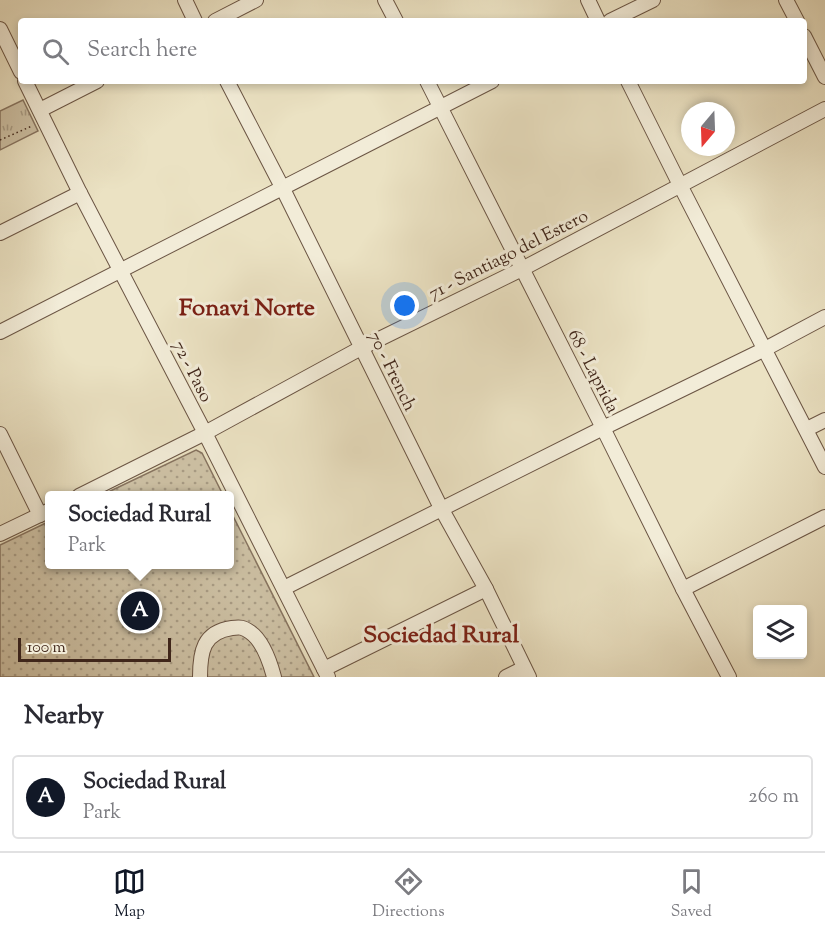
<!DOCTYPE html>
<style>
:root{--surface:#fff;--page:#f7f7f7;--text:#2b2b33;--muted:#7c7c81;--line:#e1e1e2;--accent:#111827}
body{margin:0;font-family:"Sorts Mill Goudy",serif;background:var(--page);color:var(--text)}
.controls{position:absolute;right:18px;bottom:18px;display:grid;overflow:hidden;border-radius:6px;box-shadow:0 3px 9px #0003}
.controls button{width:54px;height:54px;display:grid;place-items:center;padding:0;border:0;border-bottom:2px solid var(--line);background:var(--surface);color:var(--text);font:30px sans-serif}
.compass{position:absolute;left:681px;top:102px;width:54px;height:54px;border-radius:50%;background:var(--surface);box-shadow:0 3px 9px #0003;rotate:199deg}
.scale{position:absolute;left:18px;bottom:15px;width:153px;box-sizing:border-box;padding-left:6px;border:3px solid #40261a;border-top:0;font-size:16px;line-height:21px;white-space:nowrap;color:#40261a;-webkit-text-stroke:4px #f2ecd8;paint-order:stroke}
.you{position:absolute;left:405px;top:306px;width:21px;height:21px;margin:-15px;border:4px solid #fff;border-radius:50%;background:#1a73e8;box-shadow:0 0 0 9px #1a73e833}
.badge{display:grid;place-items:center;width:39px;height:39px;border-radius:50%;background:var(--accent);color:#fff;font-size:20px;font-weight:700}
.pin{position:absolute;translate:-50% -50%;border:3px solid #fff;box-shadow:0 2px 6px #0006}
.popup{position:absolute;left:45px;top:491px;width:189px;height:78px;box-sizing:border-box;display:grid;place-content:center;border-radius:6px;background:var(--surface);filter:drop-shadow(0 2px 4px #0005);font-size:20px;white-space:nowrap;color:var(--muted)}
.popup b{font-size:22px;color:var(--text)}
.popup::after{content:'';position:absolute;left:50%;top:100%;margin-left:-12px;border:12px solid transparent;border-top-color:var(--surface)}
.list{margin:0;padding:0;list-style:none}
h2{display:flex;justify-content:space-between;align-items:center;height:78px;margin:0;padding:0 24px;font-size:26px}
h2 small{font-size:20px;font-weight:400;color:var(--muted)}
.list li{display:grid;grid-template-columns:39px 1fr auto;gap:18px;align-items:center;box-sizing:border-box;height:84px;margin:0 12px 12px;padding:0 12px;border:2px solid var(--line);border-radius:6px}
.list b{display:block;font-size:22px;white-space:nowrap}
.list p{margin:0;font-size:20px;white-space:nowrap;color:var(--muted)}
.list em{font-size:20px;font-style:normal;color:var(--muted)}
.icon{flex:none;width:33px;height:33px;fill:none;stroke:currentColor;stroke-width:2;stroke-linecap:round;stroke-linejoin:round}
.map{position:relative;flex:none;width:825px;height:677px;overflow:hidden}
.search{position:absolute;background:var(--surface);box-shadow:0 3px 9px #0003;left:18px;right:18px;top:18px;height:66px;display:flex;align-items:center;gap:15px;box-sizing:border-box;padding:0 21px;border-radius:6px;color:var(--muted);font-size:22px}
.sheet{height:174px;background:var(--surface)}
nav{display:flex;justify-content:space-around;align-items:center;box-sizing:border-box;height:84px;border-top:2px solid var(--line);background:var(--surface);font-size:16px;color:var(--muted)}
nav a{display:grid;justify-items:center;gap:3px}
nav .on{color:var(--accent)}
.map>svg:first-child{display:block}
</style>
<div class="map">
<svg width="825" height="677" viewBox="0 0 825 677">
<defs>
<pattern id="grass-tufts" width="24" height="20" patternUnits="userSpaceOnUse" patternTransform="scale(1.5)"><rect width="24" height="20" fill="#cec2a6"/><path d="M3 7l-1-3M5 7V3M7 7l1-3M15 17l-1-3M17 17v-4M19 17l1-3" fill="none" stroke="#a99d86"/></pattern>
<pattern id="park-dots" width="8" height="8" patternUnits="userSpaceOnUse" patternTransform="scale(1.5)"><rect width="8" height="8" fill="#cec2a6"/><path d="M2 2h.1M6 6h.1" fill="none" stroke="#a99d86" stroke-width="1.8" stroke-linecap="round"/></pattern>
</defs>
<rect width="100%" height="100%" fill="#ebe2c3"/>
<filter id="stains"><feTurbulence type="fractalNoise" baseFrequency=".00333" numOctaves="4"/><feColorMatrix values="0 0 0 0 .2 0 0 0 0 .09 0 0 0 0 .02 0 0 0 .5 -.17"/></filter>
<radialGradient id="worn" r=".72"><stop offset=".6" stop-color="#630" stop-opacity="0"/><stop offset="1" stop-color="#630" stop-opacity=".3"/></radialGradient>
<polygon fill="url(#grass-tufts)" stroke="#877460" stroke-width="1.5" points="23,100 38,131 0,150 0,111"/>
<g fill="url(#park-dots)" stroke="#877460" stroke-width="1.5">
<polygon points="196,450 202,453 223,495 102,495"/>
<polygon points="230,510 314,677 0,677 0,545 50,521 50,564 230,564"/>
</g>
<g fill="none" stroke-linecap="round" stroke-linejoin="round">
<g stroke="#6b5544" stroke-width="16">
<g id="minor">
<polyline points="185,0 195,21"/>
<polyline points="385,0 396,21"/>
<polyline points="588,0 598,21"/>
<polyline points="786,0 797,21"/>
<polyline points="215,21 256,0"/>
<polyline points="610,21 653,0"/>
<polyline points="0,29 21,72"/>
<polyline points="804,36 825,77"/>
<polyline points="25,81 80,193 205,433 328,677"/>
<polyline points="227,81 282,187 441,508 486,589 529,677"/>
<polyline points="427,81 603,428 683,589 729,677"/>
<polyline points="628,81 680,185 825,467"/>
<polyline points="40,110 97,81"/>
<polyline points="0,233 80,193"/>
<polyline points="0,332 492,81"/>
<polyline points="807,429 825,420"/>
<polyline points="0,434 40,515"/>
<polyline points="79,496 205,433 361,348 522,269 825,109"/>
<polyline points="0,534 50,510"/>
<polyline points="284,588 603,428 765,349 825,317"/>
<polyline points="683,589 825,517"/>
<polyline points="324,669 486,589"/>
<path d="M200 677C200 652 203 632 232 628 240 627 243 627 250 632 263 641 270 662 274 677"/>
<polyline points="506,677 524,668"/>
</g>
</g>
<polyline stroke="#40261a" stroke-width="1.5" stroke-dasharray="1.5 3" stroke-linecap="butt" points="0,140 32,126"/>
<use href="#minor" stroke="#f2ecd8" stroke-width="14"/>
</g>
<g text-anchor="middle" stroke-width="6" stroke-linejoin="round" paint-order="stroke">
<g font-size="18" fill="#40261a" stroke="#f2ecd8">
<text transform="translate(508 254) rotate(-27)" y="6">71 - Santiago del Estero</text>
<text transform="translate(193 371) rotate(63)" y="6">72 - Paso</text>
<text transform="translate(393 371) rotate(64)" y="6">70 - French</text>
<text transform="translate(594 371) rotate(63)" y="6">68 - Laprida</text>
</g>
<g font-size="24" font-weight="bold" fill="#7a1f14" stroke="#f2ecd8">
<text x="247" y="315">Fonavi Norte</text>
<text x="441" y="642">Sociedad Rural</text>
</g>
</g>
<rect width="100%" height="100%" filter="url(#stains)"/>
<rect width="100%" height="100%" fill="url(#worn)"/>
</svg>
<div class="controls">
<button><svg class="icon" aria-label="layers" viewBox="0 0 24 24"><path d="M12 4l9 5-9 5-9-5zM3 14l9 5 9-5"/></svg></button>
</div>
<svg class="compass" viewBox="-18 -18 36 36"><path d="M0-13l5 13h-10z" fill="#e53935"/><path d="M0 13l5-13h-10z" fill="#7c7c81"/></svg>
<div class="scale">100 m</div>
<div class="you"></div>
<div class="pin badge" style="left:140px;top:611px">A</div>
<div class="popup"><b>Sociedad Rural</b>Park</div>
<div class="search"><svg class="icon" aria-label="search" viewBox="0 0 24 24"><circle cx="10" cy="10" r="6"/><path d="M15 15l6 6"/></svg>Search here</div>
</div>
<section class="sheet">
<h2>Nearby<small></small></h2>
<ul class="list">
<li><span class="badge">A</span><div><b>Sociedad Rural</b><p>Park</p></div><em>260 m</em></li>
</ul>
</section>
<nav>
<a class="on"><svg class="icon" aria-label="map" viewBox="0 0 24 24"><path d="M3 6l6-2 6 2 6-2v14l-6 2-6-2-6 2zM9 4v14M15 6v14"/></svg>Map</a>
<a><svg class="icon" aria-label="directions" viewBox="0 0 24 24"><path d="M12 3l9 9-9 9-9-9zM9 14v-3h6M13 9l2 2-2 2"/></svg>Directions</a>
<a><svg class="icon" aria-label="saved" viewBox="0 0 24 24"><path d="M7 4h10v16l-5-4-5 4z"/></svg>Saved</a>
</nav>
